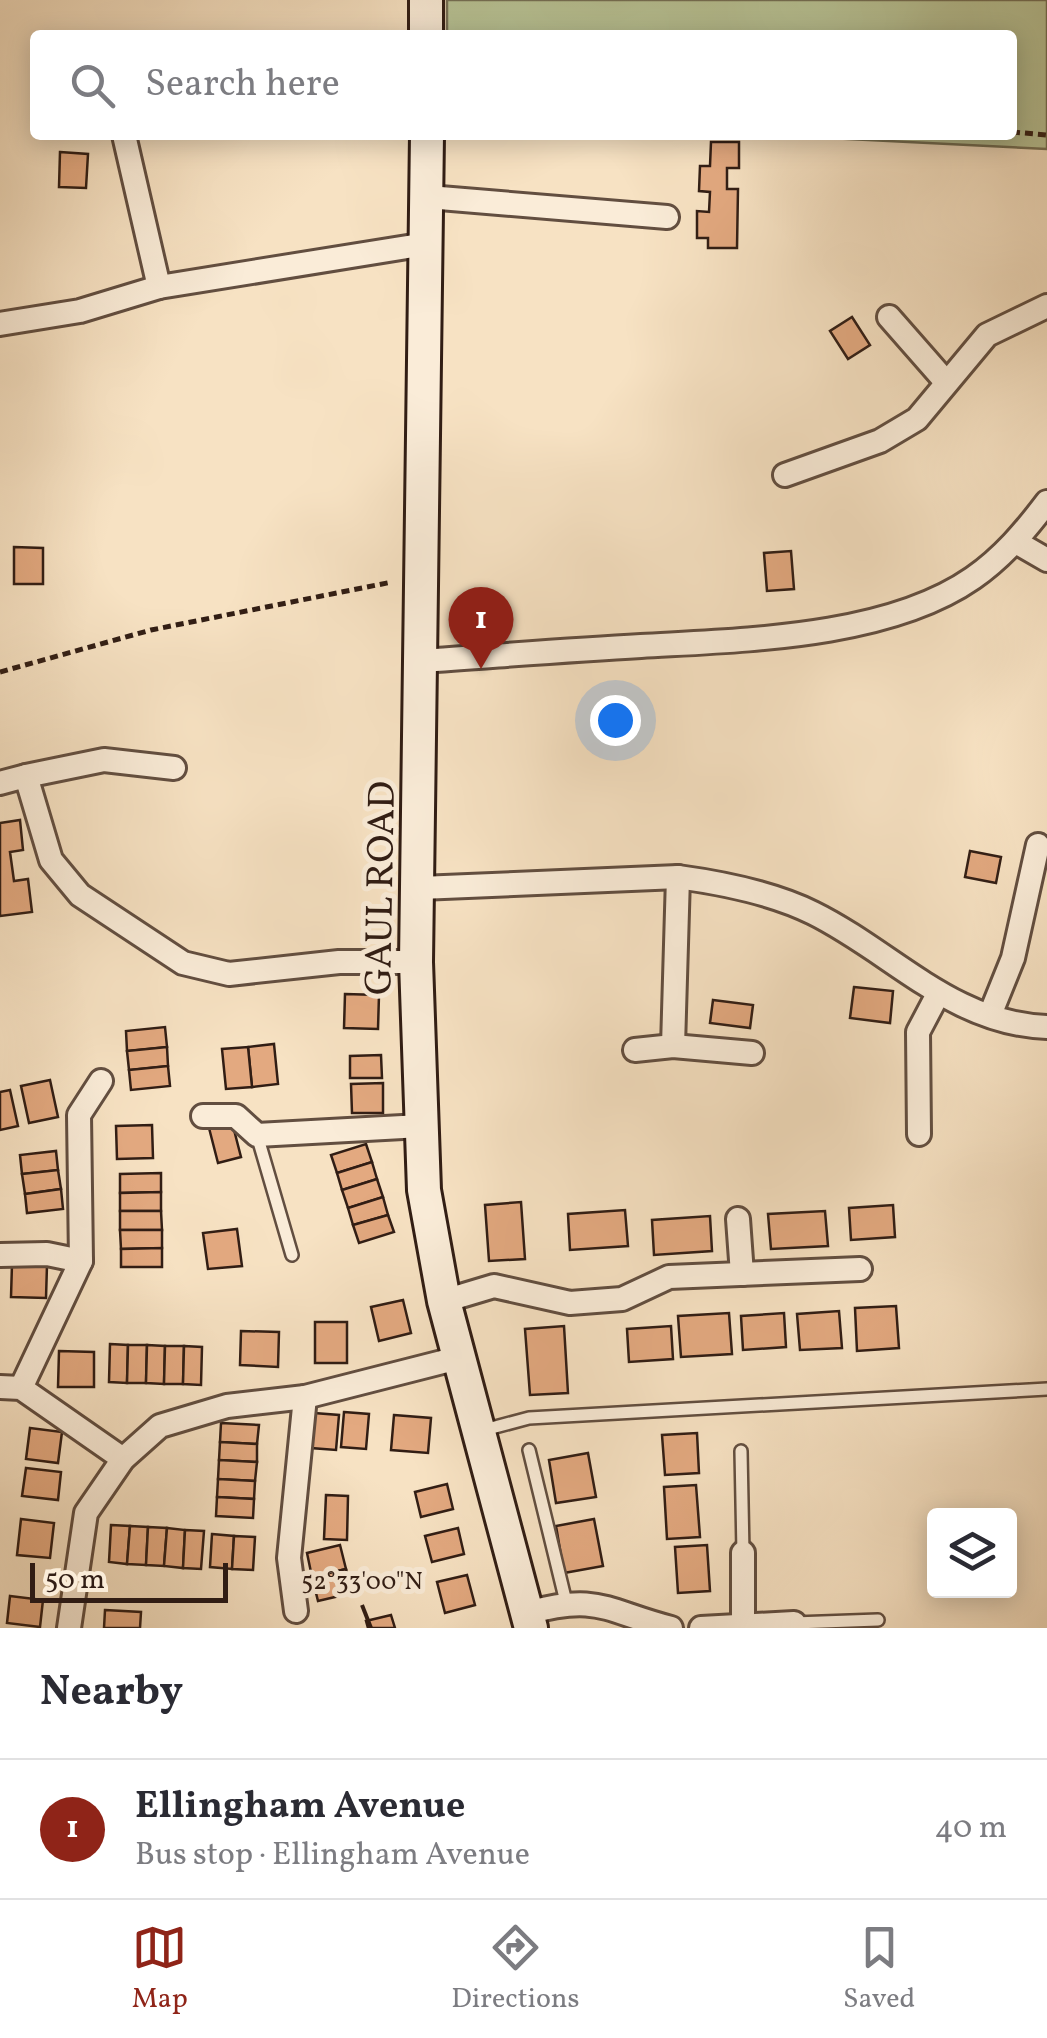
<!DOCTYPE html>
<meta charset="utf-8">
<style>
:root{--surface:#fff;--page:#f2f2f3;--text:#2b2b33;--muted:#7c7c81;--line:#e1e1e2;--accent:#8f2418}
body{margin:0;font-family:Vollkorn,serif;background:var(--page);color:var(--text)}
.controls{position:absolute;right:30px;bottom:30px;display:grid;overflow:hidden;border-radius:10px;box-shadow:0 5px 25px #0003}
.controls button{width:90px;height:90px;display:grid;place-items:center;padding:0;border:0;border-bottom:2px solid var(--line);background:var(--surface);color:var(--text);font:50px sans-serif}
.scale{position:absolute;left:30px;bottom:25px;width:198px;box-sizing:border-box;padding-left:10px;border:5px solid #311d14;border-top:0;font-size:28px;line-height:35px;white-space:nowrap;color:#311d14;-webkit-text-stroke:8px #faecd8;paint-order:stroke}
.you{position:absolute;left:615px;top:720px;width:35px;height:35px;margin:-25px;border:8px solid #fff;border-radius:50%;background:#1a73e8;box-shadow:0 0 0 15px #1a73e833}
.badge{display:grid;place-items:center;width:65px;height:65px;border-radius:50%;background:var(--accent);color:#fff;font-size:32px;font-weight:700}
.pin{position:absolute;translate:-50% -82px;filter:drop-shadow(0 2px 5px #0008)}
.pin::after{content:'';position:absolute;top:52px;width:35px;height:30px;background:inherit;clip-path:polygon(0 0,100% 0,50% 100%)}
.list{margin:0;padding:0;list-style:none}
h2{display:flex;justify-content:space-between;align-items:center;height:130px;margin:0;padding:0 40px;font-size:42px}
h2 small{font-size:32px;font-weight:400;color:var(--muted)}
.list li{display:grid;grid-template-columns:65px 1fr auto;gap:30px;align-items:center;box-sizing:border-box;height:140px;padding:0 40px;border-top:2px solid var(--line)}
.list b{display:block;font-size:38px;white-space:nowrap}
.list p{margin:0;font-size:32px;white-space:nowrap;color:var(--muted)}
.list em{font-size:32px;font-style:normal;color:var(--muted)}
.icon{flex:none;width:55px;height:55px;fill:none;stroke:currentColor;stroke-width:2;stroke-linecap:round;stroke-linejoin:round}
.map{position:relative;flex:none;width:1047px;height:1628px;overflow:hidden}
.search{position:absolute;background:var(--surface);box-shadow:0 5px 25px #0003;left:30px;right:30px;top:30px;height:110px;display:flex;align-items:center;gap:25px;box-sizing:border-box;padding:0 35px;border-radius:10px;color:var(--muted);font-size:38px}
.sheet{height:270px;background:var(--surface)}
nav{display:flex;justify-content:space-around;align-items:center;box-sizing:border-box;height:140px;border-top:2px solid var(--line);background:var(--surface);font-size:28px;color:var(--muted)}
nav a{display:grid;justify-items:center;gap:5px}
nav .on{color:var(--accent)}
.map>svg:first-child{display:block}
</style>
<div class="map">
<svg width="1047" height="1628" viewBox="0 0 1047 1628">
<rect width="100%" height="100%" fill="#f7e2c3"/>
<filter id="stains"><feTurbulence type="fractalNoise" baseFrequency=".002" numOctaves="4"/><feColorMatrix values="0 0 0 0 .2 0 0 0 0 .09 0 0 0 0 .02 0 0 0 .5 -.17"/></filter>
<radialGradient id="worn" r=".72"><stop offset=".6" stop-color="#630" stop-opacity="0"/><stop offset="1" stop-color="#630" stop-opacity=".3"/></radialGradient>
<polygon fill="#b8c497" stroke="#747056" stroke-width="2.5" points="447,0 1047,0 1047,149 768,135 1012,135 1012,35 447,35"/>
<g fill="#e3a980" stroke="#311d14" stroke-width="2.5">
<polygon points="711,142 739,142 739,168 727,168 727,189 738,189 737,248 708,248 708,238 697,238 697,211 709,212 710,192 699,191 700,166 710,166"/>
<polygon points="60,152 88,154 86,188 59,187"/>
<polygon points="852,317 870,345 848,359 830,331"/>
<polygon points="14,547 43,548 43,584 14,584"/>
<polygon points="791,551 794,589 767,591 764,553"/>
<polygon points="20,820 23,850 10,852 14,881 28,879 32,912 0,916 0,823"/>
<polygon points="970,851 1001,857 996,883 965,877"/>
<polygon points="854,987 893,991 890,1023 850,1018"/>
<polygon points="345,994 379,995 378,1029 344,1028"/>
<polygon points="713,1000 753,1005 750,1028 710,1023"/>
<polygon points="165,1027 167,1047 127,1051 126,1031"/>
<polygon points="274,1044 278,1084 252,1087 248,1047"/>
<polygon points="167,1047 168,1066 129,1070 127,1051"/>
<polygon points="248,1047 252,1087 226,1089 222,1049"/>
<polygon points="381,1055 382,1078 350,1078 350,1056"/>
<polygon points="168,1066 170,1086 131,1090 129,1070"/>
<polygon points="50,1080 58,1117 29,1123 21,1086"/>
<polygon points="383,1083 383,1113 352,1113 351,1084"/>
<polygon points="10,1090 18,1126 0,1130 0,1092"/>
<polygon points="232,1122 241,1157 218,1163 209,1128"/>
<polygon points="152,1125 153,1158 117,1159 116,1126"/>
<polygon points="366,1144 372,1162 337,1173 331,1155"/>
<polygon points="56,1151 58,1170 22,1174 20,1155"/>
<polygon points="372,1162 377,1179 342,1190 337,1173"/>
<polygon points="58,1170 61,1189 25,1194 22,1174"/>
<polygon points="161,1173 161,1192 120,1193 120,1174"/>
<polygon points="377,1179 383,1197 348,1208 342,1190"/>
<polygon points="61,1189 63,1209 27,1213 25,1194"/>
<polygon points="161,1192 161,1211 120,1211 120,1193"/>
<polygon points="383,1197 388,1215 353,1225 348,1208"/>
<polygon points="521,1202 525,1259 489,1261 485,1205"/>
<polygon points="893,1205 895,1237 851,1240 849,1208"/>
<polygon points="625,1210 628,1246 570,1250 568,1214"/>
<polygon points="120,1211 161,1211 162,1230 120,1230"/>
<polygon points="825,1211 828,1246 771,1249 768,1214"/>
<polygon points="388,1215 394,1232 359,1243 353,1225"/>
<polygon points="710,1216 712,1251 654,1255 652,1220"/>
<polygon points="237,1229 242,1266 208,1269 203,1233"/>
<polygon points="120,1230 162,1230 162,1248 121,1249"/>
<polygon points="162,1248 162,1267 121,1267 121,1249"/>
<polygon points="12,1264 47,1265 46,1298 11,1297"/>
<polygon points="403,1300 411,1333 379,1341 371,1307"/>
<polygon points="896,1306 899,1348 857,1351 855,1308"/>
<polygon points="839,1311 842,1348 800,1350 797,1314"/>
<polygon points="729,1313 732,1354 681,1357 678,1316"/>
<polygon points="784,1313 786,1347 743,1350 741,1316"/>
<rect x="315" y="1322" width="32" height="41"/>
<polygon points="564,1326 568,1393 530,1395 525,1329"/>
<polygon points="671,1326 673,1359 629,1362 627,1329"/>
<polygon points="241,1331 279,1332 278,1367 240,1365"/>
<polygon points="110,1344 128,1345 127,1383 109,1382"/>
<polygon points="128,1345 147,1345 146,1383 127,1383"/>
<polygon points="147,1345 165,1346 164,1384 146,1383"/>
<polygon points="165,1346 184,1346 183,1384 164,1384"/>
<polygon points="184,1346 202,1347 201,1385 183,1384"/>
<polygon points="59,1351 94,1352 94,1387 58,1387"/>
<polygon points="344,1412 369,1414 366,1449 341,1447"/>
<polygon points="314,1413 339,1415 336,1450 311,1448"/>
<polygon points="394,1415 431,1418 428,1453 391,1450"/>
<polygon points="221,1423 259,1425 257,1444 220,1442"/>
<polygon points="30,1428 62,1432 58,1463 26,1459"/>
<polygon points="697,1433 699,1473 665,1475 662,1435"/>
<polygon points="220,1442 257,1444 257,1462 219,1460"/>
<polygon points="588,1453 596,1497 556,1503 549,1460"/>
<polygon points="219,1460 257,1462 255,1481 218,1479"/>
<polygon points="26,1468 61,1472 58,1500 22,1496"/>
<polygon points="218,1479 255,1481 254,1499 217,1497"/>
<polygon points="447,1484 453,1509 421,1517 415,1492"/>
<polygon points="696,1485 700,1537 667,1539 664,1487"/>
<polygon points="326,1495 348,1496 347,1540 324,1539"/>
<polygon points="217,1497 254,1499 253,1518 216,1516"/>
<polygon points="21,1519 54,1523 50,1558 17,1555"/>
<polygon points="594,1519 603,1566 564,1573 556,1526"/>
<polygon points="111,1525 130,1526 127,1564 109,1562"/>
<polygon points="130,1526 148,1527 146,1565 127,1564"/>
<polygon points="148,1527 167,1528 164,1566 146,1565"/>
<polygon points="167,1528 185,1530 183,1568 164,1566"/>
<polygon points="458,1528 464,1554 432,1562 425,1536"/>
<polygon points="185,1530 204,1531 201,1569 183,1568"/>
<polygon points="212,1534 234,1536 232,1569 210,1567"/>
<polygon points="234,1536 255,1537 253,1570 232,1569"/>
<polygon points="340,1545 346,1569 312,1577 307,1553"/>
<polygon points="707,1545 710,1591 678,1593 675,1547"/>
<polygon points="346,1569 352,1593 318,1601 312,1577"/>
<polygon points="467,1575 475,1605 445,1613 437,1582"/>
<polygon points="10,1596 43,1600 40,1627 7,1623"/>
<polygon points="105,1610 141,1612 140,1628 104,1628"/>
<polygon points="391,1615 395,1628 368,1628 366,1621"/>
</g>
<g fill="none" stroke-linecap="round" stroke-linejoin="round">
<g stroke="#624e40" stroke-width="16">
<g id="lane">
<polyline points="257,1135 292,1255"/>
<polyline points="484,1430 529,1418 1047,1389"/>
<polyline points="529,1450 566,1602"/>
<polyline points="741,1451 743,1553"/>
<polyline points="794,1623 878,1620"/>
</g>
</g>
<g stroke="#624e40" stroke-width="28">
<g id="street">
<polyline points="124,135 159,287"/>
<polyline points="428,197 667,217"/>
<polyline points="889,317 946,382"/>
<polyline points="0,324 80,311 159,287 426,244"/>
<polyline points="785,475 880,441 917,419 987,335 1047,306"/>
<polyline points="1016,542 1047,560"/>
<path d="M421 661C495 656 568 650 641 646 742 640 887 638 973 578 1003 557 1025 531 1047 502"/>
<polyline points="26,776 104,760 174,768"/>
<polyline points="0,783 26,776 51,860 80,895 183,963 229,974 339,962 416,962"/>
<path d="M420 888 678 877C722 883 773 893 813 913 892 952 953 1024 1047 1027"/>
<polyline points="990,1015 1013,958 1038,845"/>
<polyline points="673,1046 678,877"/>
<polyline points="635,1050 673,1046 752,1053"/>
<polyline points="203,1116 236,1116 257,1135 421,1126"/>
<polyline points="919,1134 918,1032 937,996"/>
<polyline points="738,1219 742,1274"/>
<polyline points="0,1255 47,1254 81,1261"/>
<polyline points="444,1301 494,1286 570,1303 622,1299 669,1277 860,1269"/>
<polyline points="0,1387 21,1388 123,1459"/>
<polyline points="21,1388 81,1261 79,1115 101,1081"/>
<polyline points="743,1553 743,1625"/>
<polyline points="296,1611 289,1558 305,1397"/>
<path d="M527 1613C599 1593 605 1611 671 1628"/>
<polyline points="69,1628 86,1513 123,1459 160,1426 227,1406 305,1397 458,1358"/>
<polyline points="701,1628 794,1623"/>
</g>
</g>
<g stroke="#311d14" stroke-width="38">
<g id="secondary">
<polyline points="426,35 426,0"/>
<polyline points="427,135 416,962 424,1190 444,1301 531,1628"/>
</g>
</g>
<g stroke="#311d14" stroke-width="5" stroke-dasharray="8 5" stroke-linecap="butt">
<polyline points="1012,132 1047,135"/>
<polyline points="0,672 151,630 392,582"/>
</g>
<use href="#lane" stroke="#faecd8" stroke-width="11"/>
<use href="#street" stroke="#faecd8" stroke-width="22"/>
<use href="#secondary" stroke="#faecd8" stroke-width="32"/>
</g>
<path fill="none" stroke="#311d14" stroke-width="4" d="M362 1605 371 1628"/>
<g text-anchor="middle" stroke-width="10" stroke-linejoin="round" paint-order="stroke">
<g font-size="38" fill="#311d14" stroke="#faecd8">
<text transform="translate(379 888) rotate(-89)" y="13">GAUL ROAD</text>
</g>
</g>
<g font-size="25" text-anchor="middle" fill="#311d14" stroke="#faecd8" stroke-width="10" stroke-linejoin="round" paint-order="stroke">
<text x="362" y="1589">52°33'00"N</text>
</g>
<rect width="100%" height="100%" filter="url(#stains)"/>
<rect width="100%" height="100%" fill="url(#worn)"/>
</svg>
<div class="controls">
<button><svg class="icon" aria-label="layers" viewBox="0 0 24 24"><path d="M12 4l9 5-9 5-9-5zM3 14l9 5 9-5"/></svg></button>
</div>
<div class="scale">50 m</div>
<div class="you"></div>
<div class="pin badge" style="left:481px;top:669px">1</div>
<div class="search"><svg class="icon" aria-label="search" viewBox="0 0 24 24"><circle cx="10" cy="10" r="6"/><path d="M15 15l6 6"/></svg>Search here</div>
</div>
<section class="sheet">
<h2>Nearby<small></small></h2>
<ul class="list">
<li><span class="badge">1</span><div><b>Ellingham Avenue</b><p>Bus stop · Ellingham Avenue</p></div><em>40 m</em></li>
</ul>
</section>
<nav>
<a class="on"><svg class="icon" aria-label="map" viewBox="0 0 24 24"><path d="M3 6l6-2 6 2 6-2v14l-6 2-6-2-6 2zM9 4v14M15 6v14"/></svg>Map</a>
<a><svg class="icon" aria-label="directions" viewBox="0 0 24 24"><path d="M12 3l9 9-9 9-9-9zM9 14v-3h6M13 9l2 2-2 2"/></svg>Directions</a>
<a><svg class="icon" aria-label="saved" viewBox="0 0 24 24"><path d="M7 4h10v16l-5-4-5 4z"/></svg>Saved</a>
</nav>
